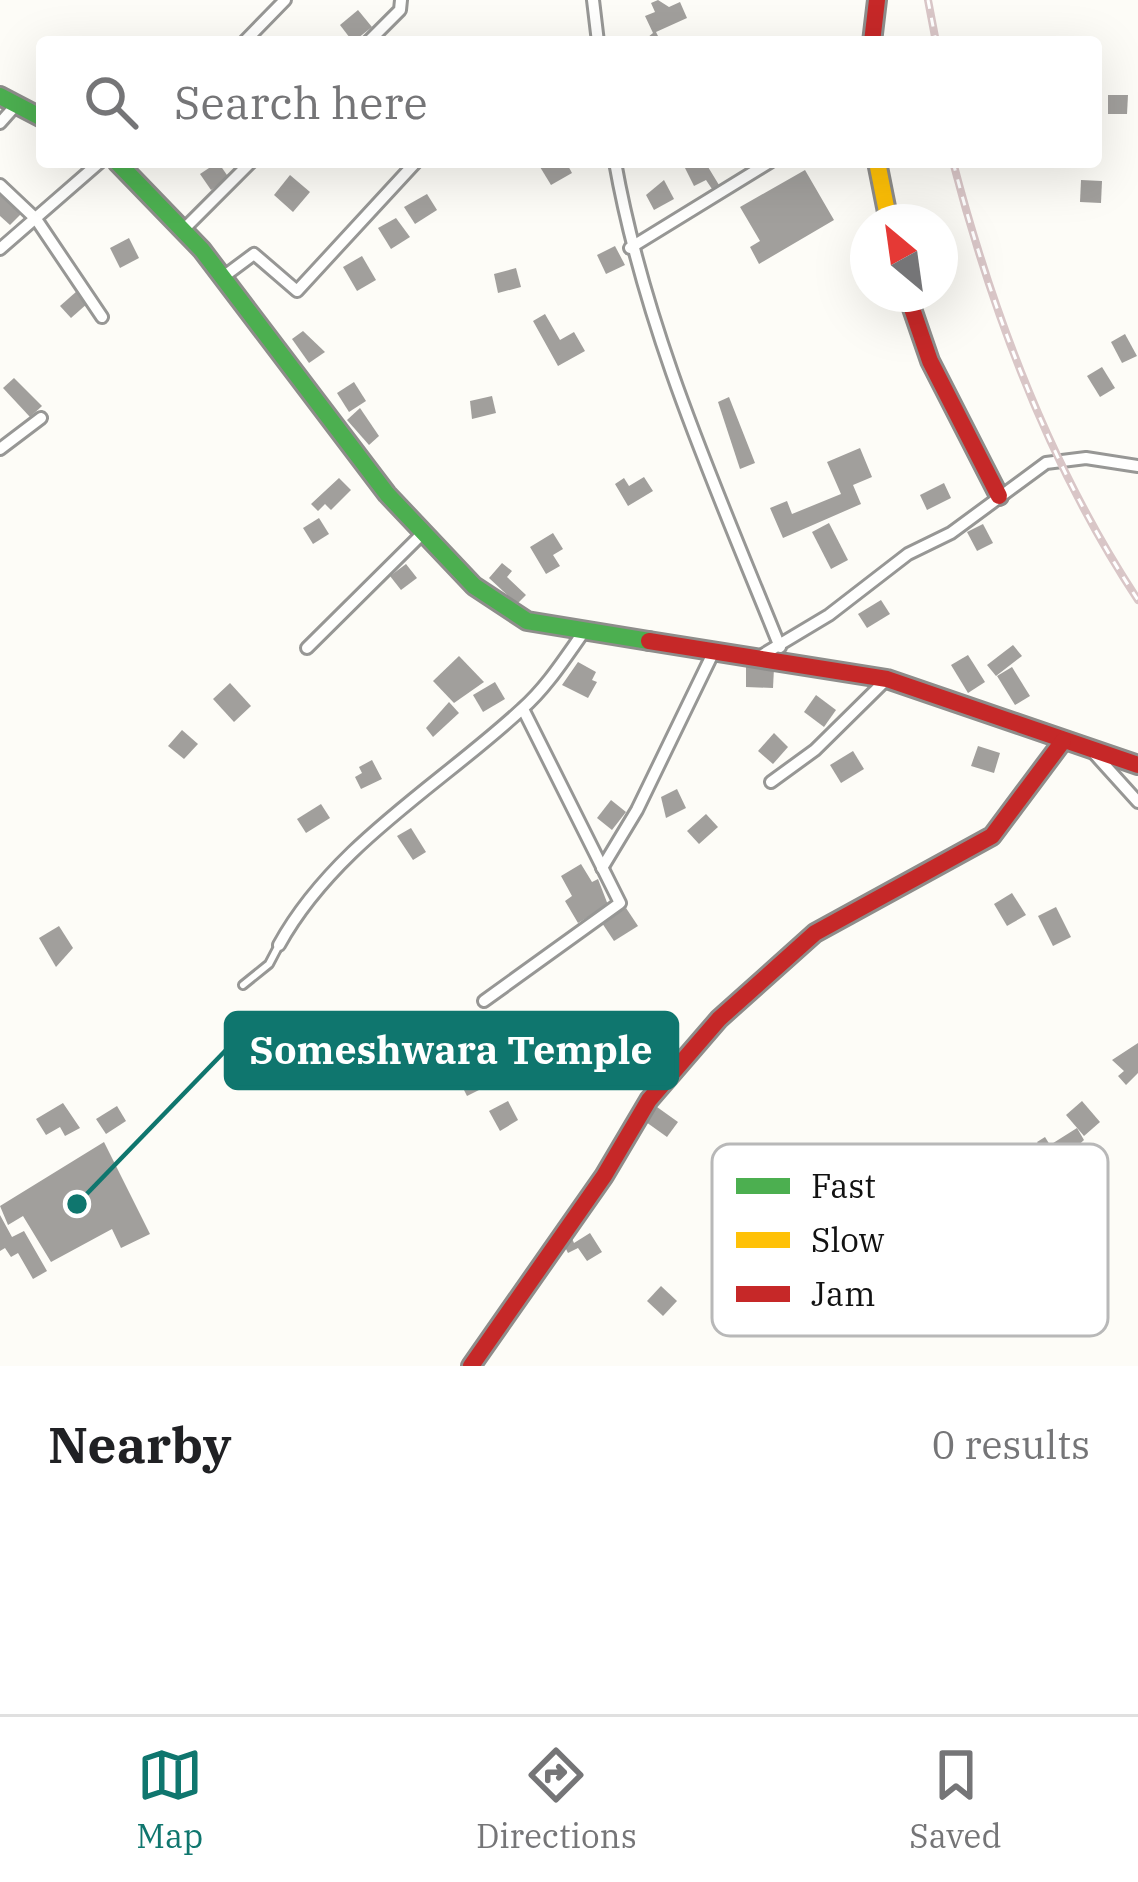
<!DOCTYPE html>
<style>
:root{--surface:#fff;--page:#f2f2f2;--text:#202124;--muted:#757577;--line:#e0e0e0;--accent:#0f766e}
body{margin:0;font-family:"IBM Plex Serif",serif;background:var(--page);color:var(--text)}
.compass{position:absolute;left:850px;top:204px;width:108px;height:108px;border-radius:50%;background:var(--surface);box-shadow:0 12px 48px #0002;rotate:331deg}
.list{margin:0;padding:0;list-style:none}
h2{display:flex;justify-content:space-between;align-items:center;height:156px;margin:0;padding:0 48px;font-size:51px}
h2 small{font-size:39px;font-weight:400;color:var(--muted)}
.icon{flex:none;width:66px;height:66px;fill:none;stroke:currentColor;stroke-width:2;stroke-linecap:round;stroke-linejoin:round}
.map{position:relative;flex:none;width:1138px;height:1366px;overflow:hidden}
.search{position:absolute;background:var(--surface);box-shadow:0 12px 48px #0002;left:36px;right:36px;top:36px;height:132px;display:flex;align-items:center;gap:30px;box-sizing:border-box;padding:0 42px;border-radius:12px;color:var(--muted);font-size:45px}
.sheet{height:348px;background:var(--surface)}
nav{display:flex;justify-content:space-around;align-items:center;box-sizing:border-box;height:168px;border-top:3px solid var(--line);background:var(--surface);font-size:33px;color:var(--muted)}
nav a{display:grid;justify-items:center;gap:6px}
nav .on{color:var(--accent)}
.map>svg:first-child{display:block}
</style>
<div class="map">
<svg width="1138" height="1366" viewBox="0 0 1138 1366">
<rect width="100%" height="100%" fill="#fdfcf7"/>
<g fill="#a19f9c">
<polygon points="658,0 669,7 680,2 687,18 656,32 661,42 642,42 653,33 645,16 655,12 651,3"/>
<polygon points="358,10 372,27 353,42 340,25"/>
<polygon points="1108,95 1128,95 1127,114 1108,114"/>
<polygon points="218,162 229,178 211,190 200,174"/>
<polygon points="537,162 566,162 572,173 551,185"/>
<polygon points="698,162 705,162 719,185 712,189 706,180 694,186 685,168"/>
<polygon points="805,170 834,220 759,264 750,247 760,241 740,207"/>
<polygon points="290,175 310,192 293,212 274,195"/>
<polygon points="664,180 674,199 654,210 646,195"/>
<polygon points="1081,180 1102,181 1101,203 1080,202"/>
<polygon points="0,190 24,211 10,225 0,216"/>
<polygon points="427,194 437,210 415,224 404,207"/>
<polygon points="396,218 410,237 391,249 378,228"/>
<polygon points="129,238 139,258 120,268 110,248"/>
<polygon points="615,246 625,265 606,274 597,255"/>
<polygon points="362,256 376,280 357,291 343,267"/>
<polygon points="516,268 521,287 498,293 494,274"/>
<polygon points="77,291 88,303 71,318 60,306"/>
<polygon points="545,314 560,340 574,332 585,351 558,366 533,321"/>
<polygon points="303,331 325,352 309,363 292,339"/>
<polygon points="1125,334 1137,356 1122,363 1111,342"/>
<polygon points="1102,367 1115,388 1100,397 1087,376"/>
<polygon points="14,378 42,406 30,417 3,388"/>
<polygon points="354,382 366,401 349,412 337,393"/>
<polygon points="492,396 496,413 472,419 470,401"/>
<polygon points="729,397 755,463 740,469 718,402"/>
<polygon points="360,408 379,436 369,445 347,420"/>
<polygon points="860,448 872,477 853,485 861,504 783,538 770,508 787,501 792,514 841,494 827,462"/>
<polygon points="644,477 653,491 628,506 615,484 624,478 629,486"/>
<polygon points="339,478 351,490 331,510 325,504 318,511 311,504"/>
<polygon points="944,483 951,498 927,510 920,495"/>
<polygon points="319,518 329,534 313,544 303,528"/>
<polygon points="829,523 848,560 831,569 812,532"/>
<polygon points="983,524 993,543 977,551 967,532"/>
<polygon points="553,533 563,549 553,555 560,566 546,574 530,547"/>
<polygon points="502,563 512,571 507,577 526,595 517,604 489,578"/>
<polygon points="406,564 417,578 401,590 390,576"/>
<polygon points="881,600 890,614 867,628 858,614"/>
<polygon points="1013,645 1022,656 996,676 987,665"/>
<polygon points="968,655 985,682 968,693 951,665"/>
<polygon points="459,656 484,682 454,703 433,681"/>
<polygon points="578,662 596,672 592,680 597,682 588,698 562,685"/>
<polygon points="746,666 774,668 773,688 746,687"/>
<polygon points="1012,667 1030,696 1015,705 997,676"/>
<polygon points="495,682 505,699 483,712 473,695"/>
<polygon points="230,683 251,706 234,722 213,699"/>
<polygon points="816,695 836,710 824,727 804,712"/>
<polygon points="449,702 459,713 433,737 426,728"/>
<polygon points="182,730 198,744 184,759 168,746"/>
<polygon points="774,733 788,747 773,764 758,751"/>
<polygon points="978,746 1000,753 994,773 971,766"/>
<polygon points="853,751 864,769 841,783 830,765"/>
<polygon points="372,760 382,779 361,789 355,777 362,773 359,767"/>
<polygon points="677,789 686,808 666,818 661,797"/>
<polygon points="611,800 626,812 612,830 597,818"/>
<polygon points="321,804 330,818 306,833 297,819"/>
<polygon points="706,814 718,827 699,844 687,831"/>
<polygon points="411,828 426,852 413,860 397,836"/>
<polygon points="581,864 592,882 598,879 608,905 578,923 565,901 572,896 561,876"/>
<polygon points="1012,893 1026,915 1007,926 994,904"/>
<polygon points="1056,907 1071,937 1053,946 1038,916"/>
<polygon points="626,908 638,926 614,941 602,923"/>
<polygon points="59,926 73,948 56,967 39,938"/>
<polygon points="1138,1043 1138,1073 1126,1085 1118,1076 1124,1071 1112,1060"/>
<polygon points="487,1071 493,1083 467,1096 461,1084"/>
<polygon points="508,1101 518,1120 500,1131 489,1111"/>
<polygon points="1082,1101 1100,1122 1084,1136 1066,1115"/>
<polygon points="63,1103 80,1128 65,1136 60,1127 46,1135 36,1119"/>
<polygon points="117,1106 126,1121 106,1134 96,1119"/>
<polygon points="657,1107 678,1122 667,1137 646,1122"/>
<polygon points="1077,1128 1084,1140 1054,1168 1037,1142 1045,1137 1050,1145"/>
<polygon points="104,1142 150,1234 121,1248 112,1229 51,1262 23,1216 8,1225 0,1206"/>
<polygon points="0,1215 12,1237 24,1231 47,1271 33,1279 18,1253 11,1257 5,1248 0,1251"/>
<polygon points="590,1233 602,1252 587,1261 578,1248 568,1253 561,1239 570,1234 574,1243"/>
<polygon points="661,1286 677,1301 663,1316 647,1301"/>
</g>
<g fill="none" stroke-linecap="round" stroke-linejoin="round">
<g stroke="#979795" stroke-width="12">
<polyline id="lane" points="243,985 269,964 279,945"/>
</g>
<g stroke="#979795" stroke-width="16">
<g id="street">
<polyline points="593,0 598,42"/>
<polyline points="244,42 285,0"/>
<polyline points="368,42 400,10 401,0"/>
<polyline points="0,123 16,105"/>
<path d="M615 162C645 331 716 488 780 647"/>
<polyline points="0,185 36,219 102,317"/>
<polyline points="185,228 251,162"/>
<polyline points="630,248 770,162"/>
<polyline points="0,249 100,162"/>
<polyline points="223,277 254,254 297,291 416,162"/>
<polyline points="0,449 41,418"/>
<polyline points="307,648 422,534"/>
<polyline points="759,657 829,615 908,554 951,533 1046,463 1086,458 1138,466"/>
<polyline points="1092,751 1138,802"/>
<polyline points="771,782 815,750 887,679"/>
<polyline points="602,868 637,810 715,649"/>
<path d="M279 945C334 845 440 785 522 709 547 687 565 658 585 630"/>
<polyline points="484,1001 620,903 523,709"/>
</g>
</g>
<g stroke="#8e8d8b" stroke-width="22">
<g id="fast">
<polyline points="0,96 42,118"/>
<polyline points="117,162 202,250 387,494 474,586 527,621 649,641"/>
</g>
</g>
<g stroke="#8e8d8b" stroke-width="22">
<polyline id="slow" points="877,162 889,222"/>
</g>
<g stroke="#8e8d8b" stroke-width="22">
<g id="jam">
<polyline points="872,42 877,0"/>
<polyline points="907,294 930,361 999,496"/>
<polyline points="649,641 887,679 1138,765"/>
<polyline points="471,1366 604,1176 649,1100 719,1019 815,933 992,836 1063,741"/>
</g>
</g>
<use href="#lane" stroke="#fffffe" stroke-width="6"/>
<use href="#street" stroke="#fffffe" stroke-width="10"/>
<use href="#fast" stroke="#4caf50" stroke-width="16"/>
<use href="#slow" stroke="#ffc107" stroke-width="16"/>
<use href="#jam" stroke="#c62828" stroke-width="16"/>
<g stroke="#d9c6c7" stroke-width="8">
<g id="rail">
<polyline points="928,0 936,42"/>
<path d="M953 162C993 315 1050 467 1138 600"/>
</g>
</g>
<use href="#rail" stroke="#fff" stroke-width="3" stroke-dasharray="9" stroke-linecap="butt"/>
</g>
<rect x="712" y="1144" width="396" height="192" rx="18" fill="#fff" stroke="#b8b8b8" stroke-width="3"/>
<rect x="736" y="1178" width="54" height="16" fill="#4caf50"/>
<rect x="736" y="1232" width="54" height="16" fill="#ffc107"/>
<rect x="736" y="1286" width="54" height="16" fill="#c62828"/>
<g font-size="33" fill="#111">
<text x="811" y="1198">Fast</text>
<text x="811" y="1252">Slow</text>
<text x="811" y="1306">Jam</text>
</g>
<path fill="none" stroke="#0f766e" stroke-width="4.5" d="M77 1204L226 1050"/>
<circle fill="#0f766e" stroke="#fff" stroke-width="4.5" cx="77" cy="1204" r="12"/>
<rect fill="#0f766e" stroke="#0f766e" stroke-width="4.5" x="226" y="1013" width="451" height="75" rx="12"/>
<g font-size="39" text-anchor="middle" font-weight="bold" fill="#fff">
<text x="451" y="1064">Someshwara Temple</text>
</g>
</svg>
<svg class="compass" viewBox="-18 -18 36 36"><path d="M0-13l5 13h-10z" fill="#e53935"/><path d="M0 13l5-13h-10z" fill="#757577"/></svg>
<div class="search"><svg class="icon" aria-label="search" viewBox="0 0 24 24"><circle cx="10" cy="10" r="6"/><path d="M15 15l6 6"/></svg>Search here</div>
</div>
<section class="sheet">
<h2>Nearby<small>0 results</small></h2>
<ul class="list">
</ul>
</section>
<nav>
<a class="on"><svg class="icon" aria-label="map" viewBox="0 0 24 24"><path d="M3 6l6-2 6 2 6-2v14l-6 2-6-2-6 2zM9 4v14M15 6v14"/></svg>Map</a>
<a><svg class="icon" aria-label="directions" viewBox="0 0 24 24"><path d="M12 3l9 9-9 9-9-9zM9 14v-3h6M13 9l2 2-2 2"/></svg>Directions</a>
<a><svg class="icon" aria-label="saved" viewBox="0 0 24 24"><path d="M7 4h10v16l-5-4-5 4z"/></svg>Saved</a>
</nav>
